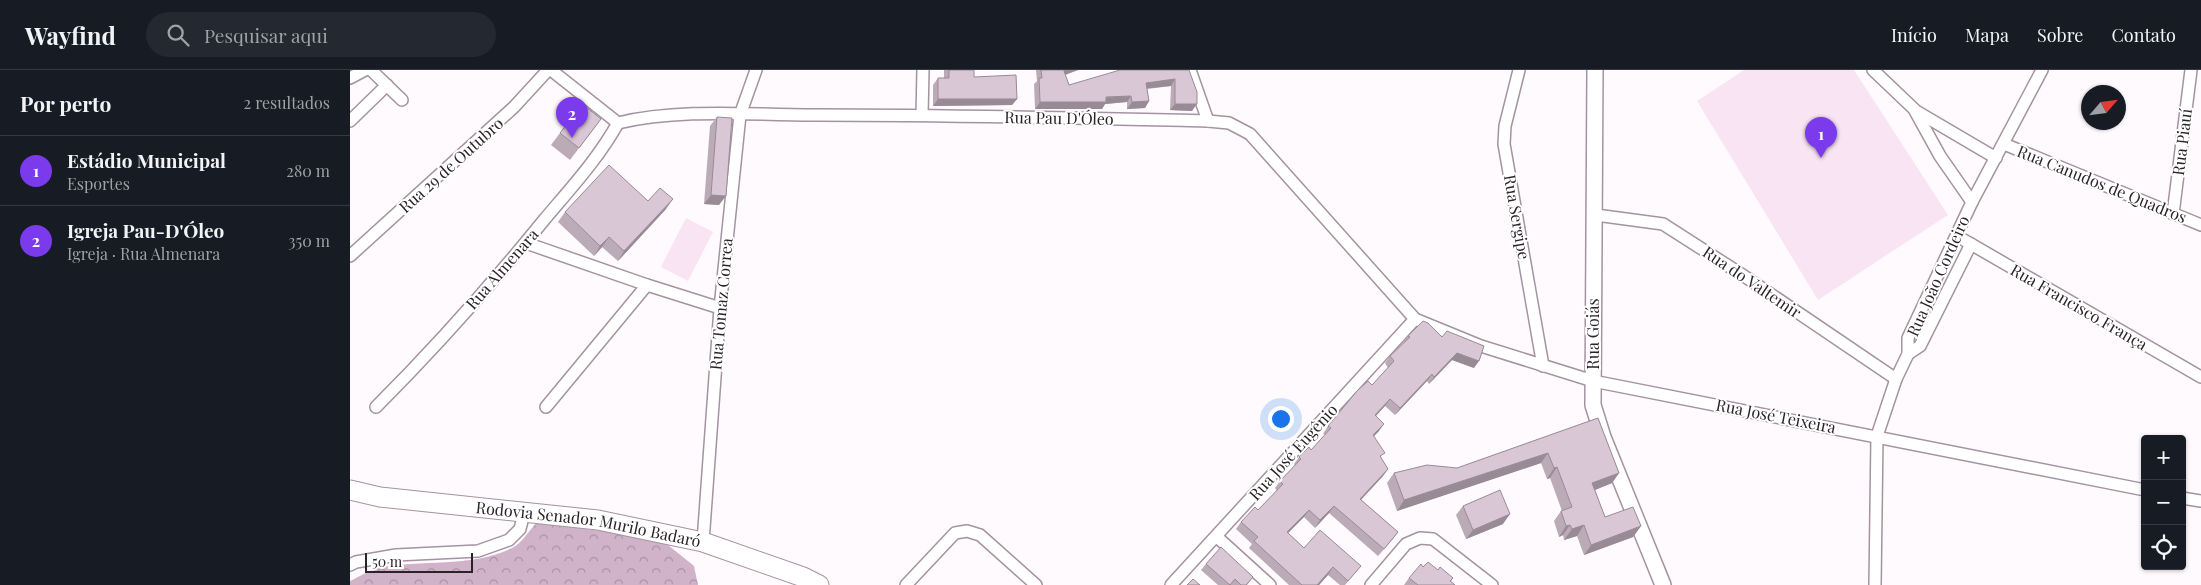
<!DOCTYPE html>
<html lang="pt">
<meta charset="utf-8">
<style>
:root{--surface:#171b24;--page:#242831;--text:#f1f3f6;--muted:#9ea1a6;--line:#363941;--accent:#7c3aed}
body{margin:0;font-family:"Playfair Display",serif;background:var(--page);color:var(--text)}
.controls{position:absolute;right:15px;bottom:15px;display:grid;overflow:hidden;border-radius:5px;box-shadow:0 1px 4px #0004}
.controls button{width:45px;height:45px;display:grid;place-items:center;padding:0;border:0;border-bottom:1px solid var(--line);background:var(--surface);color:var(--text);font:25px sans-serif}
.compass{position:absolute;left:1731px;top:15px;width:45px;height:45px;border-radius:50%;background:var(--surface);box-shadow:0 1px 4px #0004;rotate:62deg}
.scale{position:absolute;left:15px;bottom:12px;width:108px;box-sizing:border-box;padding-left:5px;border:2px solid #2a2328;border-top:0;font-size:14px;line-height:18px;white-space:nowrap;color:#2a2328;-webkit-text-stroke:4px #fff;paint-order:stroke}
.you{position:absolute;left:930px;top:348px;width:18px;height:18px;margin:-12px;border:4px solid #fff;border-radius:50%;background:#1a73e8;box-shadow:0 0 0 8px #1a73e833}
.badge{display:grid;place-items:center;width:32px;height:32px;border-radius:50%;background:var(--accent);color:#fff;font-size:16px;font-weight:700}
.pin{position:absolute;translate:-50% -41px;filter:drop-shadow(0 1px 2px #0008)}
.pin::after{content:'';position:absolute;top:26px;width:18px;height:15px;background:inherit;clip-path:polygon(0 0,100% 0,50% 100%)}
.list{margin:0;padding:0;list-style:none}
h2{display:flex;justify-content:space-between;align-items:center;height:65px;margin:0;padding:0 20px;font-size:21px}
h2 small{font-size:16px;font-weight:400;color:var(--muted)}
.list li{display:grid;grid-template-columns:32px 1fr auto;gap:15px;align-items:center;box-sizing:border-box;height:70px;padding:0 20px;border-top:1px solid var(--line)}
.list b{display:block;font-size:19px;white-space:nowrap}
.list p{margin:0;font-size:16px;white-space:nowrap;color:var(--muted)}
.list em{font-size:16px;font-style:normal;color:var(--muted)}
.icon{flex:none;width:28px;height:28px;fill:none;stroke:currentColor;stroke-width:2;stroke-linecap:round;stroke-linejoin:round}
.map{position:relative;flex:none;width:1851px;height:515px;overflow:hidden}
header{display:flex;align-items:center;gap:30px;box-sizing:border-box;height:70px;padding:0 25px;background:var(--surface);border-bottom:1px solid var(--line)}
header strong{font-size:24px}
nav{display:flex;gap:28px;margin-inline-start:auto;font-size:18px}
.search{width:350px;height:45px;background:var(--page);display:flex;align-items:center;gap:12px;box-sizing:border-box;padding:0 18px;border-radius:28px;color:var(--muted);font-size:19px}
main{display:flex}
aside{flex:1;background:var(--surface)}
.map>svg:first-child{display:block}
</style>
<header>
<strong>Wayfind</strong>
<div class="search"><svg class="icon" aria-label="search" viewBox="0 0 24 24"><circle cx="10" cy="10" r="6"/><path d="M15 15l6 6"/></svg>Pesquisar aqui</div>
<nav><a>Início</a><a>Mapa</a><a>Sobre</a><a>Contato</a></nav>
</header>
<main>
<aside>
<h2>Por perto<small>2 resultados</small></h2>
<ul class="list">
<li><span class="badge">1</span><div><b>Estádio Municipal</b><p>Esportes</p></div><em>280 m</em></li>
<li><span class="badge">2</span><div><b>Igreja Pau-D'Óleo</b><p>Igreja · Rua Almenara</p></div><em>350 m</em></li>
</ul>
</aside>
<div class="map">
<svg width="1851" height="515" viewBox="0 0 1851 515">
<defs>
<pattern id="forest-crowns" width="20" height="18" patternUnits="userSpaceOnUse" patternTransform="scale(1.25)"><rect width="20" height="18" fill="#d0b3c9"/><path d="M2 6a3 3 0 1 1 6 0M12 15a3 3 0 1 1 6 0" fill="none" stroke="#a991a3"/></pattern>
</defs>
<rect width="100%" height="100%" fill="#fefafd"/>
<path fill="url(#forest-crowns)" d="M186 453 277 464 318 475 344 496 348 515H0V511C9 507 19 500 28 498 72 489 121 498 162 478 171 474 179 461 186 453Z"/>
<g fill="#f9e4f4">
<polygon points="1394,0 1504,0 1598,145 1468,230 1347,31"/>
<polygon points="336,148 363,162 338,211 311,197"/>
</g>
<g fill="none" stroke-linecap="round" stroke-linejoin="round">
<g stroke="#a593a0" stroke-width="14">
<g id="minor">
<polyline points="21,0 52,30"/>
<polyline points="201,0 268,53"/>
<polyline points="840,0 858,51"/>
<polyline points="1169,0 1155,56 1154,74 1193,296"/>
<polyline points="1523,0 1564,39 1590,86 1622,132"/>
<polyline points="0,8 15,0"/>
<polyline points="1566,41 1646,88"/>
<polyline points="572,45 573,0"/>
<polyline points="0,51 37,15"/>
<path d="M268 53C330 38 403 45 468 45 598 45 728 48 858 51L879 53 900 64 1065 249 1131 276 1243 311 1795 420"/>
<polyline points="1654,74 1851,155"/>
<polyline points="1823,144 1841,0"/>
<polyline points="1246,145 1313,154 1394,206 1546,309"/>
<polyline points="1607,166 1851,307"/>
<polyline points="176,173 297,215 370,238"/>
<polyline points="0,186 164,37 198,0"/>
<polyline points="1558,284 1570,276 1621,174"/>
<path d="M26 337C85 278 141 215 194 150 220 119 248 89 268 53"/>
<polyline points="196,337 297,215"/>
<polyline points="1832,428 1851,431"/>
<polyline points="867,467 920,515"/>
<polyline points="353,472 370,238 390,45 406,0"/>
<polyline points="0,495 6,492 46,485 128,481 159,470 170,459 174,443"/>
<polyline points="556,515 605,463 617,461 630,465 686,515"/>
<polyline points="821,515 1065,249"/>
<polyline points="1021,515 1056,474 1070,468 1083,469 1142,515"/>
<polyline points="1525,515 1527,366 1546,309 1558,284 1558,268 1622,132 1692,0"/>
</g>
</g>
<g stroke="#a593a0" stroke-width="18">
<polyline id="tertiary" points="1245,0 1243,335 1253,367 1313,515"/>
</g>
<g stroke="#a593a0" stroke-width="21">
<g id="primary">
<path id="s1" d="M0 420 30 427 248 450 353 472 453 507 469 515"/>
</g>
</g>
<use href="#minor" stroke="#fff" stroke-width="11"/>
<use href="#tertiary" stroke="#fff" stroke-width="15"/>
<use href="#primary" stroke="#fff" stroke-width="19"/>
</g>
<g fill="#bbabb7">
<polygon points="594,0 624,0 624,7 667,29 662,35 583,36 583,15 588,8 594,8"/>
<polygon points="686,0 728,0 715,5 719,15 839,0 842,41 820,40 821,16 797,19 799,31 795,38 777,39 777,32 755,34 752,39 685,39 684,14 687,11"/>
<polygon points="367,47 369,135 354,134 360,56"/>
<polygon points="251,49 220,90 201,75 210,63"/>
<polygon points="298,131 316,139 268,191 252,177 244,186 208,152 215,142"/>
<polygon points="1058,266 1092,267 1124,298 1102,290 1079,314 1077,311 1045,345 1035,336 1026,346 1029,361 1024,366 1031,388 1038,399 1033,406 1011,430 1048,462 1043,469 1028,486 979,443 965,458 954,447 938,463 954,478 1011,496 995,515 990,515 978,505 969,515 939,515 899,478 902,474 886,459 891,452 908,440 927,421 925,418 930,411 945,395 944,394 949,387 961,380 975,365 973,364 978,356 1022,315 1038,298 1035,293 1040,286 1053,273"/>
<polygon points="1248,348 1269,403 1262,413 1245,420 1255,447 1291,456 1283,467 1234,485 1227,466 1214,470 1213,465 1209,467 1204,451 1211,441 1212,441 1200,408 1197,409 1191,393 1047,441 1037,413 1044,403 1107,398"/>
<polygon points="1113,436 1153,454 1116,469 1106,445"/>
<polygon points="856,494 903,507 897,515 868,515 851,500"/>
<polygon points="1073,497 1088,500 1103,508 1101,512 1105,515 1054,515 1059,508"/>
</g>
<g fill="#998b95">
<polygon points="715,0 728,0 709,7 714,1"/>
<polygon points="825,9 821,16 791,19 796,13"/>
<polygon points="781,26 777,32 755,34 752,39 685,39 690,32"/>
<polygon points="588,29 667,29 662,35 583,36"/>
<polygon points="799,31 795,38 777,39 782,32"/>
<polygon points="825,34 847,34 842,41 820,40"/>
<polygon points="361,125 376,126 369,135 354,134"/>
<polygon points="323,129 316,139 268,191 274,181"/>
<polygon points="259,167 252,177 244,186 250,176"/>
<polygon points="1107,283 1129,291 1124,298 1102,290 1079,314 1084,307"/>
<polygon points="1082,304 1077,311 1045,345 1050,338"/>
<polygon points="1040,329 1035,336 1020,352 1025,345"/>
<polygon points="1034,354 1029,361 1018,372 1023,365"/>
<polygon points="1198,383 1191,393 1047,441 1054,430"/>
<polygon points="1207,397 1200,408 1197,409 1204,398"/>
<polygon points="1038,399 1033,406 1005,436 1010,429"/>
<polygon points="1269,403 1262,413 1235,424 1242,413"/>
<polygon points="984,436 979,443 965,458 970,450"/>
<polygon points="959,440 954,447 932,469 937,462"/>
<polygon points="1160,444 1153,454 1116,469 1123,460"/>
<polygon points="1220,455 1213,465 1209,467 1216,456"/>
<polygon points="1234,455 1227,466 1214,470 1222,459"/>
<polygon points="1291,456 1283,467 1234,485 1241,475"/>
<polygon points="983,497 978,505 969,515 967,515"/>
</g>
<g fill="#dac7d5" stroke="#998b95">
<polygon points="599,0 624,0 624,7 666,5 667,29 588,29 588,8 599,8"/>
<polygon points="691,0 715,0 714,1 719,15 770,0 839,0 847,22 847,34 825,34 825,9 796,13 799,31 782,32 781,26 756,27 756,32 690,32 689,8 692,8"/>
<polygon points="232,34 251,49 229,78 210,63"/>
<polygon points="367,47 382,48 376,126 361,125"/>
<polygon points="259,95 298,131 310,118 323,129 274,181 259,167 250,176 215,142"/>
<polygon points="1073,251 1078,253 1092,267 1097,261 1134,276 1129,291 1107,283 1084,307 1082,304 1050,338 1040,329 1025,345 1034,354 1023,365 1035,383 1030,386 1038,399 1010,429 1048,462 1034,479 984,436 970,450 959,440 937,462 954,478 970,460 1011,496 998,511 983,497 967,515 952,515 904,471 908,467 891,452 905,437 908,440 933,414 930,411 951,389 949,387 959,377 961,380 981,358 978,356 1007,321 1018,311 1022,315 1044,291 1040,286 1060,267 1058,266"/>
<polygon points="1248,348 1269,403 1242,413 1255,447 1283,437 1291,456 1241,475 1234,455 1222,459 1220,455 1216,456 1211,441 1222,437 1207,397 1204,398 1198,383 1054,430 1044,403 1077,395 1107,398"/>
<polygon points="1150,420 1160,444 1123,460 1113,436"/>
<polygon points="871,477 903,507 896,515 891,515 885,509 880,515 856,494"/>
<polygon points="1078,492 1088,500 1090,497 1103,508 1100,511 1105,515 1068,515 1059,508 1071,494 1073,497"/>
<polygon points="843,509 850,515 837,515"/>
</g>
<g text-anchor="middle" stroke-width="4" stroke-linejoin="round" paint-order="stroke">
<g font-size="16" fill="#2a2328" stroke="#fff">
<text transform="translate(709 48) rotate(1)" y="6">Rua Pau D'Óleo</text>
<text transform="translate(1832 72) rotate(-83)" y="6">Rua Piauí</text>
<text transform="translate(101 95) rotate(-42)" y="6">Rua 29 de Outubro</text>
<text transform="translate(1752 114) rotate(22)" y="6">Rua Canudos de Quadros</text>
<text transform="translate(1167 147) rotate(80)" y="6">Rua Sergipe</text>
<text transform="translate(152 199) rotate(-49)" y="6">Rua Almenara</text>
<text transform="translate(1588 206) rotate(-66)" y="6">Rua João Cordeiro</text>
<text transform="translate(1402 212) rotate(34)" y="6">Rua do Valtemir</text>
<text transform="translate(371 234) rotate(-85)" y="6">Rua Tomaz Correa</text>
<text transform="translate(1729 237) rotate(30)" y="6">Rua Francisco França</text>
<text transform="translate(1243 264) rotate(-90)" y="6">Rua Goiás</text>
<text transform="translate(1426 346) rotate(11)" y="6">Rua José Teixeira</text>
<text transform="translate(943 382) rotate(-48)" y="6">Rua José Eugênio</text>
<text dy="6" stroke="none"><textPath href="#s1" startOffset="241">Rodovia Senador Murilo Badaró</textPath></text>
</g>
</g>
</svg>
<div class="controls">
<button>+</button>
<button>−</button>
<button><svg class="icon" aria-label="locate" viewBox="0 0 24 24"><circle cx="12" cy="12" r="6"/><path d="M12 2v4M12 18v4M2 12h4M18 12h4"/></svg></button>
</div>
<svg class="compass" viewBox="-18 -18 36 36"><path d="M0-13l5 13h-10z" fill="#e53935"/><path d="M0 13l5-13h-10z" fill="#9ea1a6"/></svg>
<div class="scale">50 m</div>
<div class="you"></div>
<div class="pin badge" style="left:1471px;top:88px">1</div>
<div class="pin badge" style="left:222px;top:68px">2</div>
</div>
</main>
